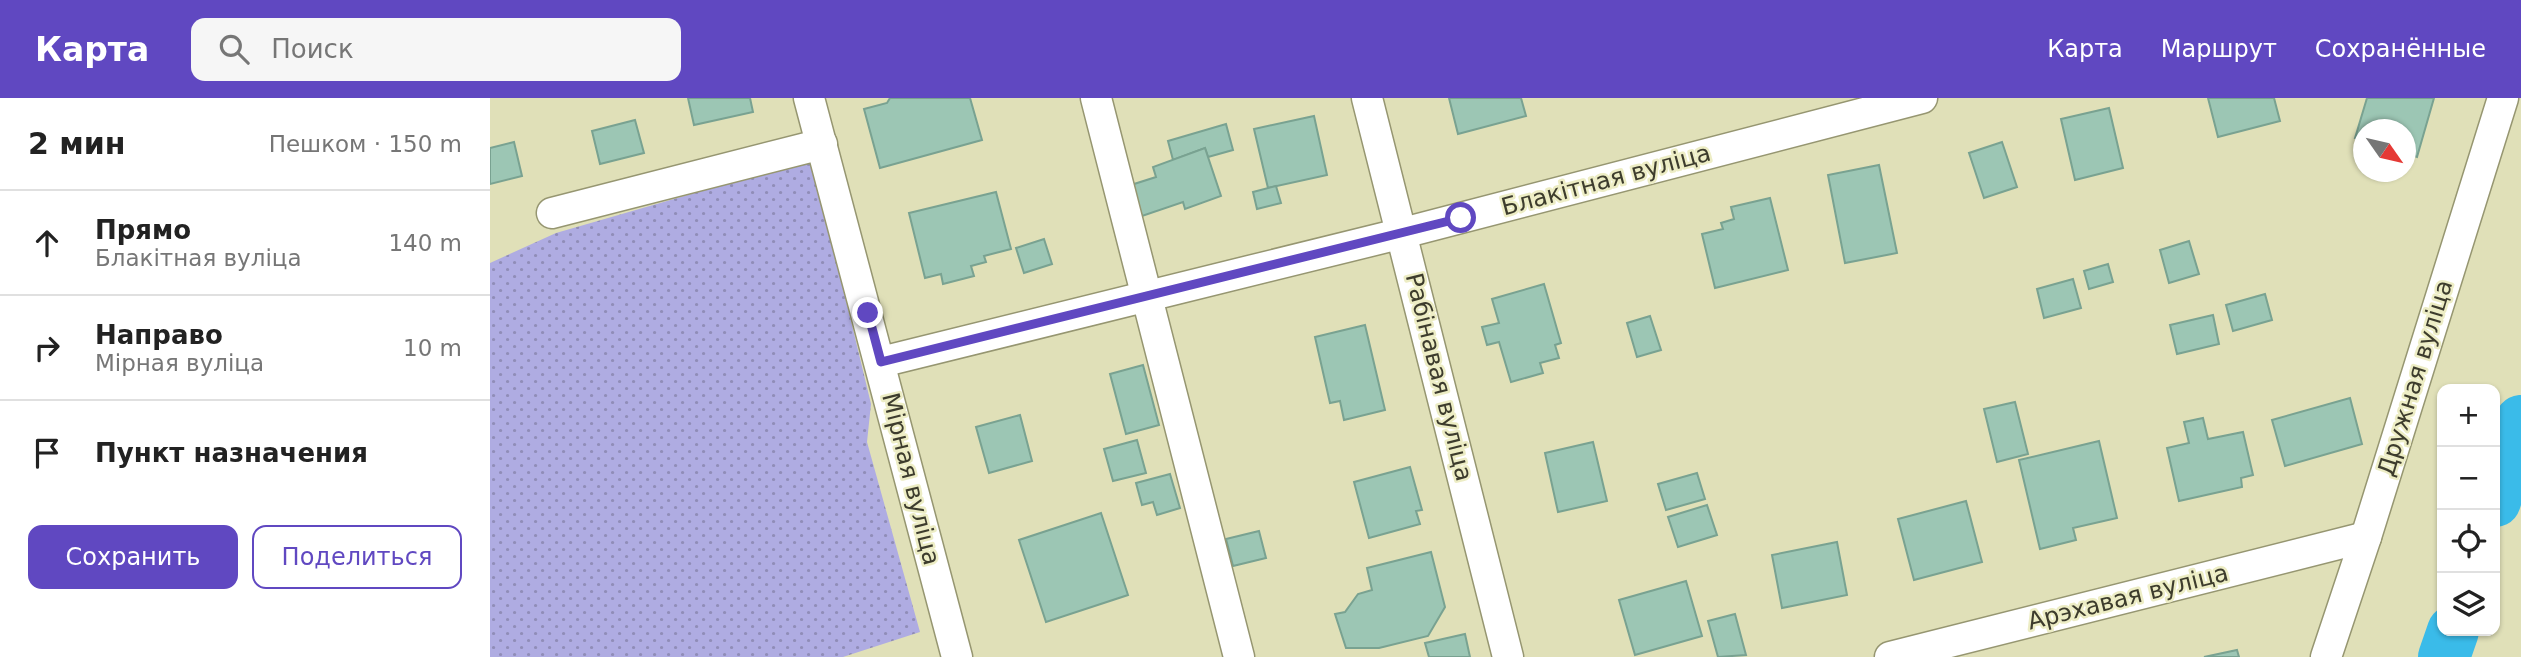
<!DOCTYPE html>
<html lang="ru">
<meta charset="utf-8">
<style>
:root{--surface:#fff;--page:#f6f6f6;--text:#222;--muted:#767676;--line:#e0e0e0;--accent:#6048c1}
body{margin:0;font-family:"DejaVu Sans",sans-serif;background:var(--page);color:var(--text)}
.controls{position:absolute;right:21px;bottom:21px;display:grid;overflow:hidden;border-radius:14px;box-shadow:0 2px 5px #0004}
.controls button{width:63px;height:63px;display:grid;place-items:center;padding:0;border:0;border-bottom:2px solid var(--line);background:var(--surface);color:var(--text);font:35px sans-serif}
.compass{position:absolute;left:1863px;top:21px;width:63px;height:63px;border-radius:50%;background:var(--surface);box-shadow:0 2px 5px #0004;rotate:124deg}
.stop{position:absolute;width:21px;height:21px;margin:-16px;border:5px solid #6048c1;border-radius:50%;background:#fff}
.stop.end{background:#6048c1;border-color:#fff;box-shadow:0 2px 7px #0008}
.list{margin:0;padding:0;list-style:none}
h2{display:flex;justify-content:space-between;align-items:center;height:91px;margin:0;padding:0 28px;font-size:30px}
h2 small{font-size:23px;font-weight:400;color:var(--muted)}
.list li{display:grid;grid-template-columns:46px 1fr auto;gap:21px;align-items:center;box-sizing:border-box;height:105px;padding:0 28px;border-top:2px solid var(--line)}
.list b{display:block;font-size:26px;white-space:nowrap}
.list p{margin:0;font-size:23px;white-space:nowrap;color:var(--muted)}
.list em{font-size:23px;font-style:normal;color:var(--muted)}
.actions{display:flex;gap:14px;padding:21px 28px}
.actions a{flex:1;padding:16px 0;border:2px solid var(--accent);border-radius:14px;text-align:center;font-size:24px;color:var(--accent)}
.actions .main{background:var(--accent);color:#fff}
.icon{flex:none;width:38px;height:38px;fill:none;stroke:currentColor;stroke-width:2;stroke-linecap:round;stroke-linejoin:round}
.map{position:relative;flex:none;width:2031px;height:559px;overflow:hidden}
header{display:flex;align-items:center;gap:42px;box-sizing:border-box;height:98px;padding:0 35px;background:var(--accent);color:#fff}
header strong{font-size:33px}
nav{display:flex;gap:38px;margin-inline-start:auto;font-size:24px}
.search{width:490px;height:63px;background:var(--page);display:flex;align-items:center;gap:18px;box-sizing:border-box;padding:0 24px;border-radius:14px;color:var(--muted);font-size:26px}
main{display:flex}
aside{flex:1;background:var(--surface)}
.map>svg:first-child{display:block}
</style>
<header>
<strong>Карта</strong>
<div class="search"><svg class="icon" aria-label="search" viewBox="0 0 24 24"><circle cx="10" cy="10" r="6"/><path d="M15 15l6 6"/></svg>Поиск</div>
<nav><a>Карта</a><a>Маршрут</a><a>Сохранённые</a></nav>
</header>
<main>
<aside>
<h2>2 мин<small>Пешком · 150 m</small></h2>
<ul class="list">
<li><svg class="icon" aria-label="ahead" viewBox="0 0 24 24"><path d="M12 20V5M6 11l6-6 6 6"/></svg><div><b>Прямо</b><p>Блакітная вуліца</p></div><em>140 m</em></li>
<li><svg class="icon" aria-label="right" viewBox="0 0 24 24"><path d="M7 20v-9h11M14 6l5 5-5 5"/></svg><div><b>Направо</b><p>Мірная вуліца</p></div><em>10 m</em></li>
<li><svg class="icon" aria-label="arrive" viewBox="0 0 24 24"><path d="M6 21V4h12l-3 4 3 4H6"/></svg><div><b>Пункт назначения</b></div></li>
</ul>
<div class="actions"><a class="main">Сохранить</a><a>Поделиться</a></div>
</aside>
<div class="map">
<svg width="2031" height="559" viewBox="0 0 2031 559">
<defs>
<pattern id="grass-dots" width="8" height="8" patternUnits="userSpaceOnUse" patternTransform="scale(1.75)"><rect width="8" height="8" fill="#aface2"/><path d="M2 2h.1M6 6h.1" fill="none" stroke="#908db8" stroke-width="1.8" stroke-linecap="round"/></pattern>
</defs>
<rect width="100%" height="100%" fill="#e0e0b8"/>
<polygon fill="url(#grass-dots)" points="322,61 381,306 377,344 430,534 353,559 0,559 0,165 66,135"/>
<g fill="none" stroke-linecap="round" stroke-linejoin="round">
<g stroke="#3abbe9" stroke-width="52">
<polyline points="2005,403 2031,323"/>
<polyline points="1954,559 1963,533"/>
</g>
</g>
<g fill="#9cc6b4" stroke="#79a291" stroke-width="2">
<polygon points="198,0 260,0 263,14 204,27"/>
<polygon points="400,0 480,0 492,42 390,70 374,11 397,5"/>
<polygon points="959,0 1031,0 1036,18 968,36"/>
<polygon points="1718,0 1784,0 1790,23 1728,39"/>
<polygon points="1877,0 1944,0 1927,59 1916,55 1916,32 1874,32 1874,43 1865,40"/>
<polygon points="1619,10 1633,70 1585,82 1571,21"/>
<polygon points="824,18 837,77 778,90 764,31"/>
<polygon points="145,22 154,55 110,66 102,33"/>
<polygon points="736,26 743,52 718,59 715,50 683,62 678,43"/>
<polygon points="24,44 32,78 0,86 0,50"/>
<polygon points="1512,44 1527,89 1494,100 1479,55"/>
<polygon points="715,50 731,98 695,111 693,104 652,118 641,87 666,79 663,69"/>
<polygon points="1389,67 1407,155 1355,165 1338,77"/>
<polygon points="786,88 791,105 767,111 763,94"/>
<polygon points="506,94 521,151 494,158 496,164 481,168 484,178 453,186 451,176 435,180 419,115"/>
<polygon points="1280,100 1298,172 1225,190 1212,136 1233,131 1231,125 1244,121 1241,109"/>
<polygon points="554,141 562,166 534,175 526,150"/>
<polygon points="1699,143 1709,176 1679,185 1670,152"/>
<polygon points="1618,166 1623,184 1599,191 1594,173"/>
<polygon points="1583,181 1591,210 1554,220 1547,191"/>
<polygon points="1054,186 1071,245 1065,247 1069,260 1050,265 1053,275 1021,284 1009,244 997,247 992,229 1009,225 1002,201"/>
<polygon points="1775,196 1782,222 1743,233 1736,207"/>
<polygon points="1723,217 1729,246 1687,256 1680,227"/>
<polygon points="1160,218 1171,252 1147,259 1137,225"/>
<polygon points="875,227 895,312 854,322 850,303 840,305 825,239"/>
<polygon points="653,267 669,327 636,336 620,276"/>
<polygon points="1860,300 1872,346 1795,368 1782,322"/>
<polygon points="1525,304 1538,356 1507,364 1494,311"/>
<polygon points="530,317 542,363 499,375 486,329"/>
<polygon points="1713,320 1718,341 1753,334 1763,377 1751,380 1752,389 1689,403 1677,350 1699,345 1694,324"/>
<polygon points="647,342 656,375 623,383 614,351"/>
<polygon points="1609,343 1627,420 1583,430 1586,442 1550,451 1529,362"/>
<polygon points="1103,344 1117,403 1068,414 1055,355"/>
<polygon points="920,369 932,412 926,413 930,426 879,440 864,384"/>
<polygon points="1207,375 1215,401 1176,412 1168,386"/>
<polygon points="680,376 690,410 667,417 663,404 652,407 646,385"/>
<polygon points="1476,403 1492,464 1424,482 1408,421"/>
<polygon points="1217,407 1227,437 1188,449 1178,419"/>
<polygon points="611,415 638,497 556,524 529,442"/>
<polygon points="769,433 776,460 743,468 736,441"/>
<polygon points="1347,444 1357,497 1292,510 1282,457"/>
<polygon points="941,454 955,509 938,538 889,550 856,550 845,516 855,514 868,496 882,492 877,470"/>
<polygon points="1196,483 1212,538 1145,557 1129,502"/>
<polygon points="1245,516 1256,557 1228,559 1218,523"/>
<polygon points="975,536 980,559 939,559 935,545"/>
<polygon points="1747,552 1749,559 1714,559"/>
</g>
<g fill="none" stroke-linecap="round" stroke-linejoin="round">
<g stroke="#969671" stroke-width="33">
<g id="minor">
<polyline points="319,0 467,559"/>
<polyline points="606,0 749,559"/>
<polyline points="877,0 1018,559"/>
<polyline points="62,115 332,46"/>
<polyline points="391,264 913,135 1432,0"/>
<polyline points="1400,559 1876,439"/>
<polyline points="1836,559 1876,439 2013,0"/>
</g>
</g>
<use href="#minor" stroke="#fff" stroke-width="30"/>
</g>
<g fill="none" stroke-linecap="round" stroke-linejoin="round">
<polyline stroke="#6048c1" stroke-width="9" points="378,215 391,264 971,120"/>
</g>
<g text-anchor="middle" stroke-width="5" stroke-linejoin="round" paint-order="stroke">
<g font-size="24" fill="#3d3c2d" stroke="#ededc5">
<text transform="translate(1116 82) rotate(-15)" y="8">Блакітная вуліца</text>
<text transform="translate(949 279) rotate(76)" y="8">Рабінавая вуліца</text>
<text transform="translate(1925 280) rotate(-73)" y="8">Дружная вуліца</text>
<text transform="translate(421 381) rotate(76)" y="8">Мірная вуліца</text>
<text transform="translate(1638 499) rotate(-14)" y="8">Арэхавая вуліца</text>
</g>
</g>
</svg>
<div class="controls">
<button>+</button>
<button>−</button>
<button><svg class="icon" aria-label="locate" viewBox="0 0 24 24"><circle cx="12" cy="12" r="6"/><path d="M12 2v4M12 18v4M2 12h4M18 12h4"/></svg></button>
<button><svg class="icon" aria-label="layers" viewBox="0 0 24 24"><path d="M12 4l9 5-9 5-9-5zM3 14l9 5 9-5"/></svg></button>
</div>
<svg class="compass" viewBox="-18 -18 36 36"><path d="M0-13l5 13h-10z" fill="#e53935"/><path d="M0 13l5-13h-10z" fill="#767676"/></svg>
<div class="stop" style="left:971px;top:120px"></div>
<div class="stop end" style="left:378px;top:215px"></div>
</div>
</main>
